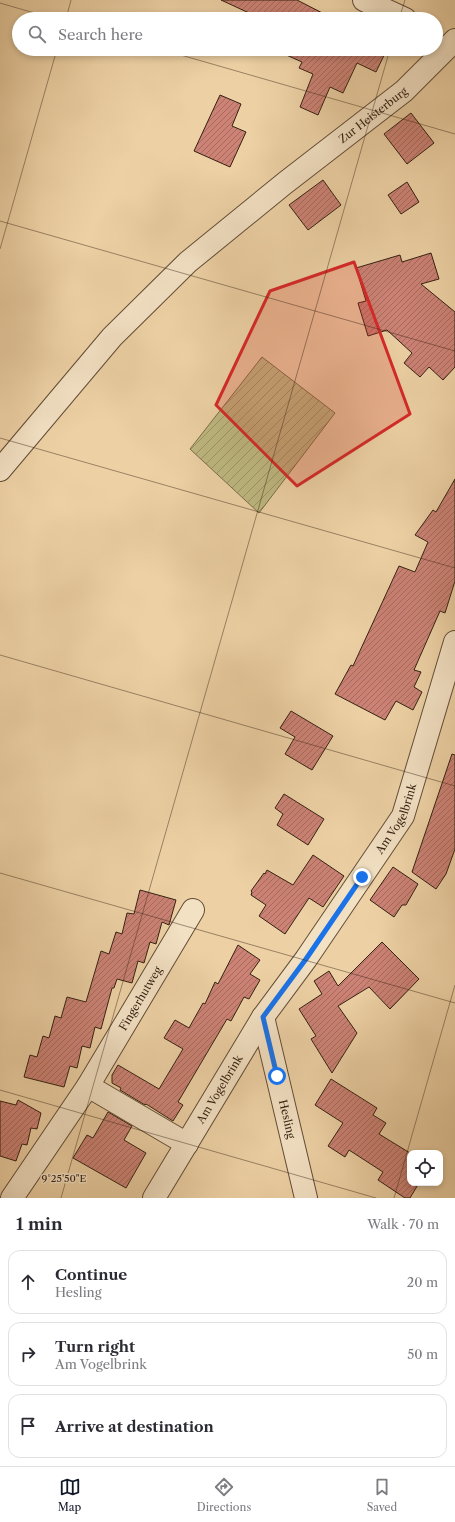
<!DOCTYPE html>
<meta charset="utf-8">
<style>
:root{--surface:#fff;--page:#f2f2f3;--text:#2b2b33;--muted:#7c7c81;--line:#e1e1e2;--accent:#111827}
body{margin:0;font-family:"Libre Caslon Text",serif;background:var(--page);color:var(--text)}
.controls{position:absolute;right:12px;bottom:12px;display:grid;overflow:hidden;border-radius:8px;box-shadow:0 2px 6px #0003}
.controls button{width:36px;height:36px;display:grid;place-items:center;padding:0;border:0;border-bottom:1px solid var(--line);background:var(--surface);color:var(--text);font:20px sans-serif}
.stop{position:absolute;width:12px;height:12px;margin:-9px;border:3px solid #1a73e8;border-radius:50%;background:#fff}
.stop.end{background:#1a73e8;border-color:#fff;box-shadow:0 1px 4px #0008}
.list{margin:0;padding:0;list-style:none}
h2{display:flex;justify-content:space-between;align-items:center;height:52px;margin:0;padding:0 16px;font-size:17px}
h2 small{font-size:13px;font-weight:400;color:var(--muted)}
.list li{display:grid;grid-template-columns:26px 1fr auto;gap:12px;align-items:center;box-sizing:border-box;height:64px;margin:0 8px 8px;padding:0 8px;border:1px solid var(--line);border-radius:12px}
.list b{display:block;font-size:15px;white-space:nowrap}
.list p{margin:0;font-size:13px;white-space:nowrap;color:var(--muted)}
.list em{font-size:13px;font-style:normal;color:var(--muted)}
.icon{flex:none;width:22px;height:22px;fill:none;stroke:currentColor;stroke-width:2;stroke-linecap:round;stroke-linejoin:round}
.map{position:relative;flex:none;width:455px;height:1198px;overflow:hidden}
.search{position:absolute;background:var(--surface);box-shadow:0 2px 6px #0003;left:12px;right:12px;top:12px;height:44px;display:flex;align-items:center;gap:10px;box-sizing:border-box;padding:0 14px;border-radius:22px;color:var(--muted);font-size:15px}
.sheet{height:268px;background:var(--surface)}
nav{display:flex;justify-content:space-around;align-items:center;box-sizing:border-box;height:56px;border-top:1px solid var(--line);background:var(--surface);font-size:11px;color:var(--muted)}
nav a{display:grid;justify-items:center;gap:2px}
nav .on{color:var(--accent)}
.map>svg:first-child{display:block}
</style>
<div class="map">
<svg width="455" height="1198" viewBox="0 0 455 1198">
<defs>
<pattern id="garden-furrows" width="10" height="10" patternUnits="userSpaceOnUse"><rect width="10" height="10" fill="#bfb981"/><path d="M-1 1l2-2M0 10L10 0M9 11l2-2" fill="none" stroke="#9c9668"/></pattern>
<pattern id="building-hatch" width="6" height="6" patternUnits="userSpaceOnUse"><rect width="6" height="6" fill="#cc8275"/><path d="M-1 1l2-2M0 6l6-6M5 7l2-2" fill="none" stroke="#a66a5f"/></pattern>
</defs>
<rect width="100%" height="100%" fill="#edd1a5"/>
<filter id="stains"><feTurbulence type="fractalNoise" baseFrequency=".005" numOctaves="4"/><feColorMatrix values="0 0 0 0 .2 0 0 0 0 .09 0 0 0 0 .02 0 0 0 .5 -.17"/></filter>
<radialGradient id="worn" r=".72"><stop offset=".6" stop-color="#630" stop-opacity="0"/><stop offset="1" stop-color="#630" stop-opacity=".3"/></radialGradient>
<polygon fill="url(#garden-furrows)" stroke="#796d49" points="262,357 335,413 259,513 190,449"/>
<g fill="url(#building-hatch)" stroke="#332111">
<polygon points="221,0 297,0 334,19 262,19"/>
<polygon points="273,49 387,49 376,72 357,63 343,93 330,87 318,115 300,107 313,74 299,68 302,62"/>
<polygon points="220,95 241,104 232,126 246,132 230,167 194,151"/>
<polygon points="411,113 434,143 407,164 384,134"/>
<polygon points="323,180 341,205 308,230 289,205"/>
<polygon points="407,182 419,202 401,214 388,195"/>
<polygon points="431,253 439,279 421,284 455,312 455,367 443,380 429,367 420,377 404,363 412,353 387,330 368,336 358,303 366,301 356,268 400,255 402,262"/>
<polygon points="455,479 455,581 445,613 440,611 414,670 421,672 414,687 422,692 413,710 396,701 385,720 335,694 351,665 353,666 399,566 415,572 428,542 415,535 433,510 436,512"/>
<polygon points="291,711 333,736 312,770 285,754 295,737 280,728"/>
<polygon points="452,754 455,755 455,849 446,874 436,889 412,872"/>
<polygon points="284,794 324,819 308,845 277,825 283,814 275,808"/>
<polygon points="313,855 344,876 323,907 309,898 285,934 259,916 266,905 251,895 252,892 251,891 264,873 265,874 267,870 293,885"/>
<polygon points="393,867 418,884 406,905 402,905 394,917 370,900"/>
<polygon points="140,890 176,900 169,925 162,922 156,944 150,942 144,963 138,961 132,983 117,979 114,988 112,988 101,1029 95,1027 90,1048 82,1046 77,1068 70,1066 64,1087 24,1077 30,1055 37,1057 43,1036 49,1038 55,1016 61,1018 67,997 86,1002 101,951 109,954 116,932 122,934 127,913 134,914"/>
<polygon points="382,942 419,979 390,1009 369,987 338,1006 357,1033 332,1073 311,1039 316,1036 299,1009 322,994 314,981 329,971 338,986"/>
<polygon points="238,945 260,960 250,974 260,980 249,999 244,997 231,1021 227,1019 178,1102 183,1105 173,1121 146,1104 145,1105 120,1090 121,1088 112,1083 112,1075 118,1065 159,1089 183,1049 164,1038 175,1020 189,1028 203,1003 205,1004 215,982 218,984"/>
<polygon points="331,1079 377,1108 373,1115 386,1123 379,1134 410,1153 410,1183 419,1183 410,1198 405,1198 378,1180 383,1172 349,1150 345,1157 328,1146 343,1123 315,1105"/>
<polygon points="18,1100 41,1113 37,1129 31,1128 27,1145 22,1144 16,1161 0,1156 0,1101 16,1105"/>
<polygon points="108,1112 132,1126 124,1140 146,1153 126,1188 73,1158 87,1135 93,1138"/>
</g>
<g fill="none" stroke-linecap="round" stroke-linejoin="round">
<g stroke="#624d36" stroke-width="24">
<g id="street">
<polyline points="364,0 405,19"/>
<path id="s1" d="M0 470 112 337 188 262 285 183 404 91 455 40"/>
<path id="s2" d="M263 1017 306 1198"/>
<path id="s3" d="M88 1086 193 910"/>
<polyline points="12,1198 88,1086 187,1144"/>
<path id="s4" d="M154 1198 263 1017 306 959 403 816 455 642"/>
</g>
</g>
<use href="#street" stroke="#f3e1c4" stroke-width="22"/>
</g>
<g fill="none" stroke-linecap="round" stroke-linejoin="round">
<polyline stroke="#1a73e8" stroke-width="5" points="277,1076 263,1017 306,959 362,877"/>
</g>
<path fill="#d62828" fill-opacity="0.2" stroke="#d62828" stroke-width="3" stroke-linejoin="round" d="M354 262 410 414 297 486 216 405 270 291Z"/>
<path fill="none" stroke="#332111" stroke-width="1" stroke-opacity="0.45" d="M0 3 55 19M66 19 71 0M399 19 405 0M160 49 455 134M0 221 455 351M0 249 57 49M0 438 455 568M0 655 455 786M0 873 455 1003M0 1090 376 1198M61 1198 390 49M394 1198 455 985"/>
<g text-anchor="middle" stroke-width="3" stroke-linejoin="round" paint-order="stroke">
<g font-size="11" fill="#332111" stroke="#f3e1c4">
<text dy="4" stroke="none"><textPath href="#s1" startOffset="517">Zur Heisterburg</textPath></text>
<text dy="4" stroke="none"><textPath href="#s4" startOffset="451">Am Vogelbrink</textPath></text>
<text dy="4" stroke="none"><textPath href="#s3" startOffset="102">Fingerhutweg</textPath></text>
<text dy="4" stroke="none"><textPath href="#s4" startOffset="127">Am Vogelbrink</textPath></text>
<text dy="4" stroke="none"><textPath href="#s2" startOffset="105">Hesling</textPath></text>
</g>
</g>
<g font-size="10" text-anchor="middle" fill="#332111" stroke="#f3e1c4" stroke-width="3" stroke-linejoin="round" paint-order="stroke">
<text x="64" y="1182">9°25'50"E</text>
</g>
<rect width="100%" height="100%" filter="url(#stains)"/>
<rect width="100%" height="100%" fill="url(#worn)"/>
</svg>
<div class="controls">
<button><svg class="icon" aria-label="locate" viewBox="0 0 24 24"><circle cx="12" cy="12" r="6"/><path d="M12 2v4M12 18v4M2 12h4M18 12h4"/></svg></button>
</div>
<div class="stop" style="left:277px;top:1076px"></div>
<div class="stop end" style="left:362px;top:877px"></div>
<div class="search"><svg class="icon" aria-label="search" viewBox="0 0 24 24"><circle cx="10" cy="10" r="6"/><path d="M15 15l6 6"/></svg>Search here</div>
</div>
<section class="sheet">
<h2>1 min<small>Walk · 70 m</small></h2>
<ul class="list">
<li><svg class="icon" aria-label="ahead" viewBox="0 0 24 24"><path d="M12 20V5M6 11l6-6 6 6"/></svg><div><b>Continue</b><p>Hesling</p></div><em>20 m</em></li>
<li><svg class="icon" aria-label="right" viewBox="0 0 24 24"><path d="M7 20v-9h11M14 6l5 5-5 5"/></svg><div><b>Turn right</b><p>Am Vogelbrink</p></div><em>50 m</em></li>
<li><svg class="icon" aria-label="arrive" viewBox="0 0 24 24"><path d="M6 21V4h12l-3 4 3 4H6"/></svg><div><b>Arrive at destination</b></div></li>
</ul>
</section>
<nav>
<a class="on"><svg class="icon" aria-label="map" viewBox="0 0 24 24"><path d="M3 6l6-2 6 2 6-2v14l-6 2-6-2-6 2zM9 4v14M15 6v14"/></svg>Map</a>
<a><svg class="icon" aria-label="directions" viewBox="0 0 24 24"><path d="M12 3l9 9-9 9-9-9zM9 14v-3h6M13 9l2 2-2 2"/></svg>Directions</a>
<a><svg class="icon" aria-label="saved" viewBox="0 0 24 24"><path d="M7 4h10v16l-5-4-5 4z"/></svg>Saved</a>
</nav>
